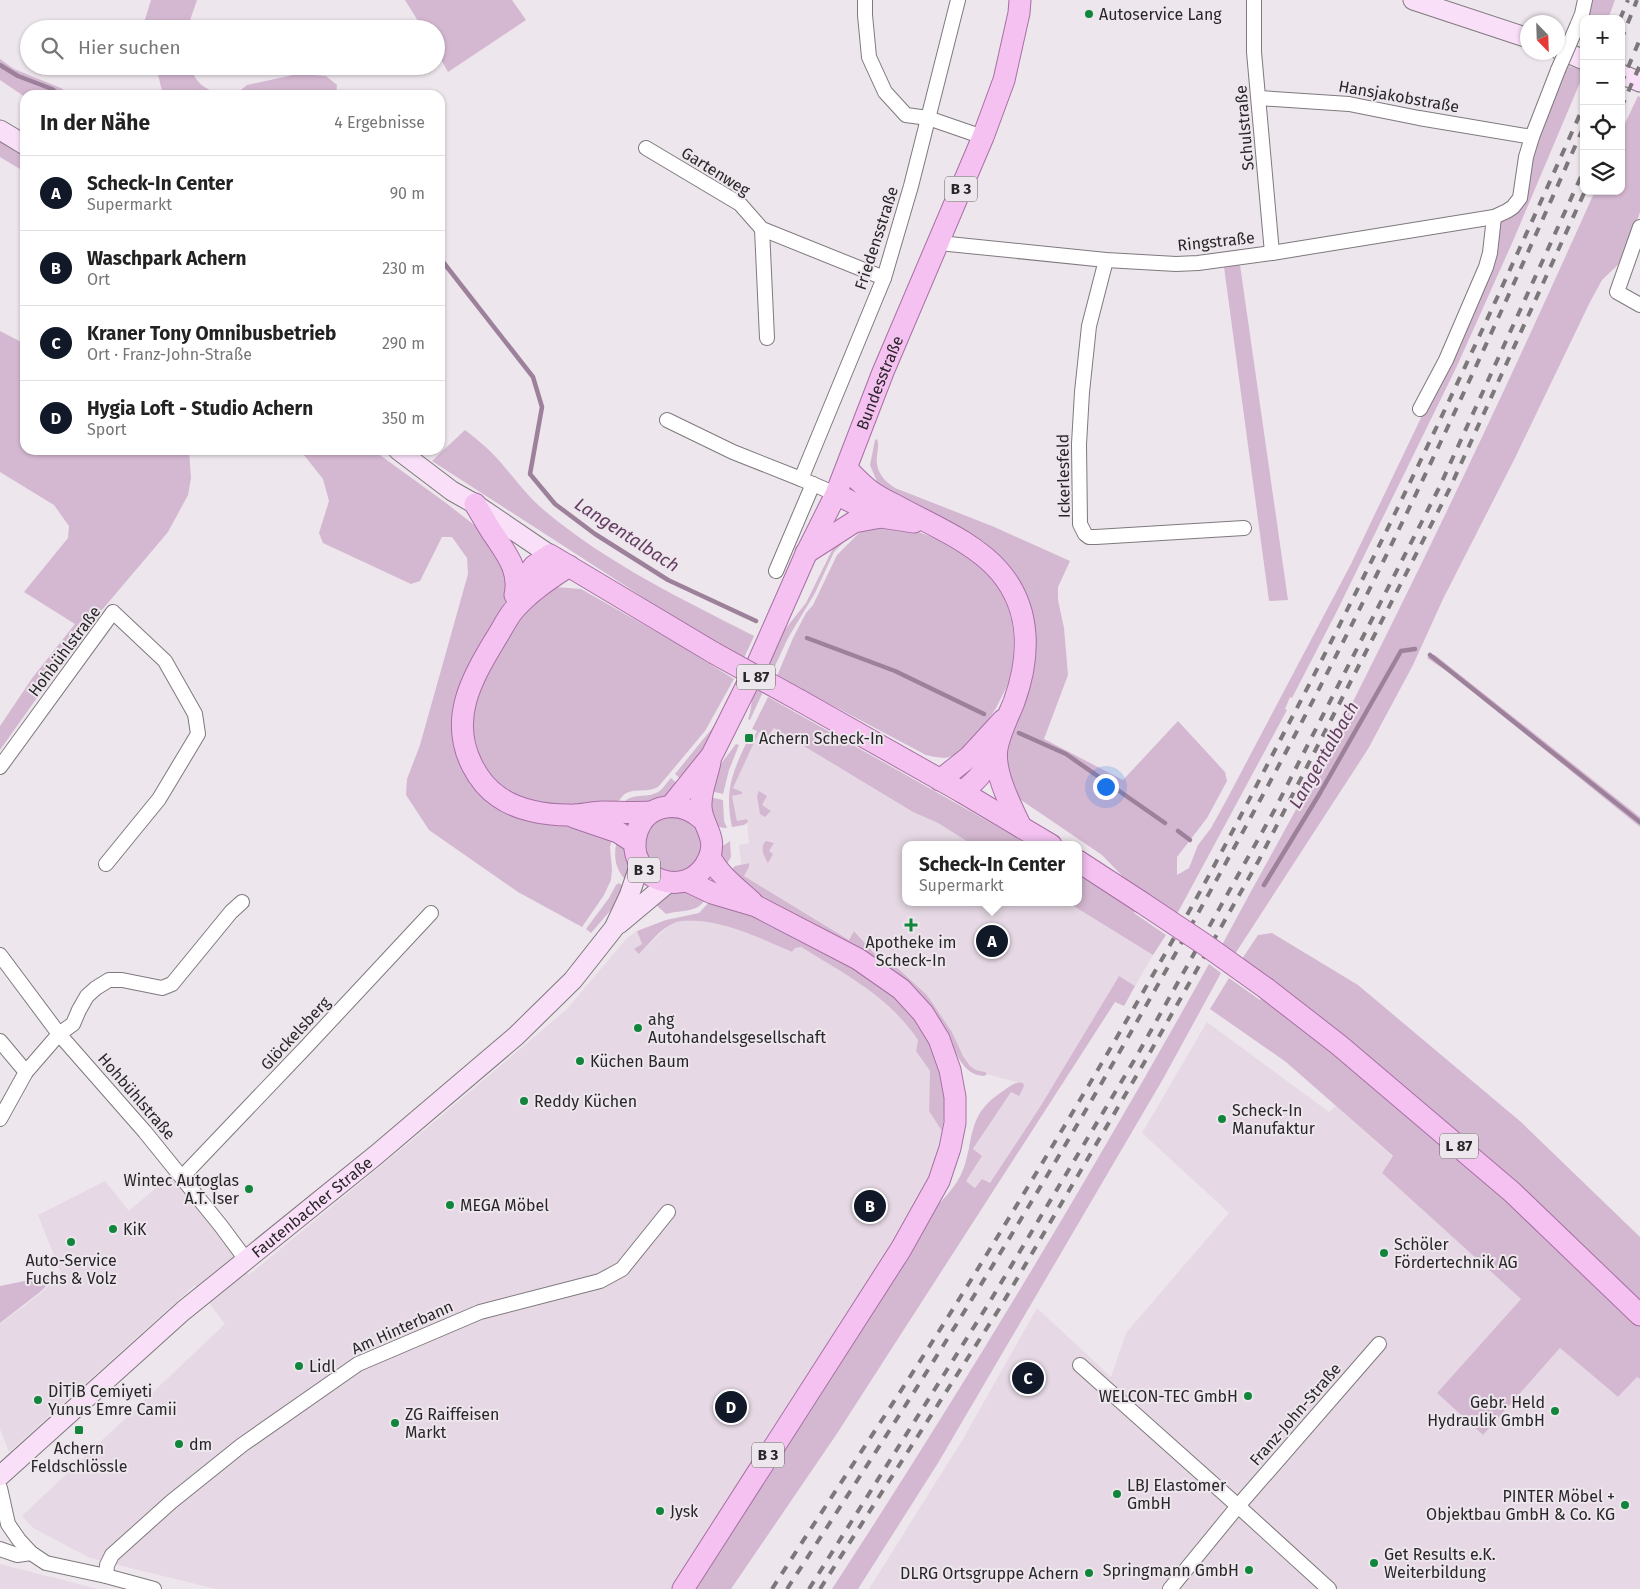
<!DOCTYPE html>
<html lang="de">
<meta charset="utf-8">
<style>
:root{--surface:#fff;--page:#f2f2f2;--text:#222;--muted:#767676;--line:#e0e0e0;--accent:#111827}
body{margin:0;font-family:"Fira Sans",sans-serif;background:var(--page);color:var(--text)}
.controls{position:absolute;right:15px;top:15px;display:grid;overflow:hidden;border-radius:10px;box-shadow:0 1px 4px #0004}
.controls button{width:45px;height:45px;display:grid;place-items:center;padding:0;border:0;border-bottom:1px solid var(--line);background:var(--surface);color:var(--text);font:25px sans-serif}
.compass{position:absolute;left:1520px;top:15px;width:45px;height:45px;border-radius:50%;background:var(--surface);box-shadow:0 1px 4px #0004;rotate:157deg}
.you{position:absolute;left:1105px;top:786px;width:18px;height:18px;margin:-12px;border:4px solid #fff;border-radius:50%;background:#1a73e8;box-shadow:0 0 0 8px #1a73e833}
.badge{display:grid;place-items:center;width:32px;height:32px;border-radius:50%;background:var(--accent);color:#fff;font-size:16px;font-weight:700}
.pin{position:absolute;translate:-50% -50%;border:2px solid #fff;box-shadow:0 1px 5px #0006}
.popup{position:absolute;left:902px;top:841px;width:180px;height:65px;box-sizing:border-box;display:grid;place-content:center;border-radius:10px;background:var(--surface);filter:drop-shadow(0 1px 4px #0005);font-size:16px;white-space:nowrap;color:var(--muted)}
.popup b{font-size:19px;color:var(--text)}
.popup::after{content:'';position:absolute;left:50%;top:100%;margin-left:-10px;border:10px solid transparent;border-top-color:var(--surface)}
.list{margin:0;padding:0;list-style:none}
h2{display:flex;justify-content:space-between;align-items:center;height:65px;margin:0;padding:0 20px;font-size:21px}
h2 small{font-size:16px;font-weight:400;color:var(--muted)}
.list li{display:grid;grid-template-columns:32px 1fr auto;gap:15px;align-items:center;box-sizing:border-box;height:75px;padding:0 20px;border-top:1px solid var(--line)}
.list b{display:block;font-size:19px;white-space:nowrap}
.list p{margin:0;font-size:16px;white-space:nowrap;color:var(--muted)}
.list em{font-size:16px;font-style:normal;color:var(--muted)}
.icon{flex:none;width:28px;height:28px;fill:none;stroke:currentColor;stroke-width:2;stroke-linecap:round;stroke-linejoin:round}
.map{position:relative;flex:none;width:1640px;height:1589px;overflow:hidden}
.search{position:absolute;background:var(--surface);box-shadow:0 1px 4px #0004;left:20px;top:20px;width:425px;height:55px;display:flex;align-items:center;gap:12px;box-sizing:border-box;padding:0 18px;border-radius:28px;color:var(--muted);font-size:19px}
.panel{position:absolute;background:var(--surface);box-shadow:0 1px 4px #0004;left:20px;top:90px;width:425px;height:365px;border-radius:15px}
.map>svg:first-child{display:block}
</style>
<div class="map">
<svg width="1640" height="1589" viewBox="0 0 1640 1589">
<rect width="100%" height="100%" fill="#ede6ec"/>
<g fill="#e6d9e5">
<polygon points="774,728 913,812 938,823 973,845 906,845 906,902 1067,902 1153,955 1135,986 1119,976 1040,1107 990,1184 976,1188 965,1181 982,1156 973,1150 1011,1091 1020,1082 1016,1082 987,1074 985,1072 976,1070 970,1066 963,1056 952,1032 927,995 901,970 874,953 855,931 849,940 744,876 749,867 749,863 741,864 739,845 749,843 747,819 737,821 732,796 742,794 742,792 733,788 759,732"/>
<polygon points="684,920 708,922 734,927 792,952 795,948 801,947 864,985 906,1023 918,1040 916,1051 930,1071 929,1111 942,1131 931,1170 914,1214 713,1529 672,1589 216,1589 90,1558 33,1528 22,1516 225,1324 195,1285 9,1452 0,1429 0,1324 41,1293 61,1273 38,1215 105,1181 129,1211 171,1175 249,1275 440,1117 567,1009 626,939 633,934 637,931 642,944 639,954 663,931 673,923"/>
<polygon points="1207,1022 1329,1112 1336,1106 1393,1157 1382,1173 1521,1299 1437,1393 1483,1435 1560,1348 1618,1397 1637,1377 1640,1379 1640,1589 869,1589 963,1439 1037,1308 1111,1377 1126,1333 1229,1213 1142,1133"/>
<polygon points="0,1564 98,1589 0,1589"/>
</g>
<g fill="#d4b8d1">
<polygon points="151,0 197,0 187,29 142,29"/>
<polygon points="405,0 512,0 526,20 448,72 436,51 436,29 423,29"/>
<polygon points="1593,0 1615,0 1608,19 1587,19"/>
<polygon points="0,59 14,69 61,88 70,95 25,95 25,97 0,80"/>
<path d="M156 66H191C194 83 206 89 221 95H168L162 91Z"/>
<path d="M1568 66 1584 71V73L1513 241 1457 366 1337 611 1292 698 1290 697 1285 709 1287 710 1177 914 1138 892 1102 855 1018 798 1009 785 1005 745 1023 700 1009 567 983 541 943 518 893 496 878 484 870 465 875 440 877 439C879 445 878 448 877 455 875 471 883 480 895 488L992 526 1070 561 1058 587V600L1064 628 1068 675 1044 739 1123 780 1178 721 1225 772 1227 781 1207 818 1177 857V875L1189 868 1198 845 1211 828 1226 801 1351 564 1441 376 1498 223 1515 214 1523 204 1529 186 1533 155 1541 126Z"/>
<polygon points="298,74 326,76 337,85 336,95 235,95 247,85"/>
<path d="M1638 96 1640 97V212L1623 260 1602 280 1590 302 1514 460 1443 599 1413 665 1368 749 1235 954 1222 945C1260 874 1300 804 1337 733 1428 555 1513 374 1595 191H1621V132Z"/>
<polygon points="0,140 25,157 25,172 0,157"/>
<polygon points="1240,265 1288,600 1269,601 1224,267"/>
<polygon points="0,331 25,344 25,450 189,450 191,478 188,495 168,532 85,630 0,750 0,726 33,677 75,624 24,592 68,538 69,526 54,505 0,472"/>
<path d="M465 430C474 437 483 444 491 452 510 471 524 494 545 511 608 564 682 599 754 636L744 658 689 627 432 461Z"/>
<polygon points="300,450 373,450 446,503 487,535 506,565 508,596 461,685 470,779 565,825 613,835 610,847 612,870 611,880 604,895 582,927 518,892 429,830 406,795 407,779 420,745 468,574 467,558 452,537 442,537 420,581 411,584 323,543 319,533 329,501 323,479"/>
<polygon points="863,525 908,528 953,545 995,578 1005,598 1014,622 1016,651 1010,680 996,708 974,742 959,754 945,758 935,757 926,755 777,676 793,638 806,613 813,605 837,555 859,533"/>
<polygon points="854,532 834,552 815,593 788,638 750,720 748,719 750,713 753,693 782,633 806,603 836,542"/>
<path d="M555 587 581 589 676 643 734 679 705 731 659 786C648 795 630 785 621 798 618 801 618 805 616 809L528 802 505 790 490 775 480 757 472 728 476 700 497 654 523 611Z"/>
<polygon points="757,640 706,748 683,781 675,774 714,726"/>
<polygon points="1430,655 1435,655 1640,817 1640,827 1451,674 1427,658"/>
<path d="M768 697 1007 832 1028 845H973L938 823 913 812 774 728 768 736 759 732 733 788 742 792V794L732 796 737 821 747 819 748 822 744 825 732 827C724 788 733 772 749 737L753 739 757 731 752 729Z"/>
<polygon points="736,744 739,745 729,770 723,794 710,791 720,765"/>
<path d="M671 778 680 786 658 802H624C633 793 645 798 656 793 662 791 666 783 671 778Z"/>
<polygon points="759,791 767,796 762,805 771,811 765,817 760,814 757,796"/>
<path d="M709 797 723 800 724 821 727 828C710 829 711 810 709 797Z"/>
<polygon points="676,815 697,826 703,848 692,869 670,875 649,864 643,842 654,821"/>
<path d="M617 840C631 856 632 862 628 882 615 871 613 856 617 840Z"/>
<polygon points="730,841 731,857 724,869 719,852 723,846"/>
<path d="M766 841 774 843 769 851 773 854 768 863C764 856 759 847 766 841Z"/>
<path d="M749 863V867L744 876 849 940 854 931 874 953 900 970 927 995 952 1032 963 1056 970 1066 976 1070 985 1072 987 1074 984 1076C963 1075 956 1053 948 1036L728 873 735 866Z"/>
<polygon points="1078,875 1136,910 1134,913 1166,935 1153,955 1067,902 1078,902"/>
<polygon points="619,883 625,888 616,904 591,933 586,929 609,898 616,885"/>
<path d="M683 891 707 897C697 914 684 909 666 914L654 903 668 894Z"/>
<path d="M712 899C759 919 806 940 850 966 869 978 889 990 905 1007 929 1033 943 1069 945 1104 945 1113 943 1122 942 1131L929 1111 930 1071 916 1051 918 1040C888 996 845 974 801 947L795 948 792 952C761 939 731 923 697 921 689 921 681 920 674 923 660 929 649 944 639 954L634 949 642 944 637 931 666 920 699 913Z"/>
<polygon points="1272,933 1358,985 1521,1122 1640,1237 1640,1302 1242,959 1258,935"/>
<path d="M1209 964 1221 973 1163 1079 938 1463 858 1589H832C965 1385 1090 1177 1209 964Z"/>
<path d="M1119 976 1135 986 1124 1006 1115 1002 836 1435 731 1589H693L931 1213C942 1200 957 1186 963 1170 966 1163 967 1155 969 1148 974 1120 979 1107 1003 1091 1010 1086 1015 1081 1023 1083L1024 1086 1019 1096 1011 1092 973 1149 982 1156 966 1181 975 1188 982 1179 990 1183 1040 1107Z"/>
<polygon points="1229,978 1260,1000 1262,997 1322,1043 1498,1192 1640,1326 1640,1379 1637,1377 1618,1397 1560,1348 1483,1435 1437,1393 1521,1299 1382,1173 1393,1156 1286,1062 1210,1009"/>
<polygon points="59,1274 40,1292 0,1323 0,1286"/>
</g>
<g fill="none" stroke-linecap="round" stroke-linejoin="round">
<g stroke="#9d819a" stroke-width="4.5">
<polyline points="0,65 18,76 52,89 60,95"/>
<polyline points="440,258 533,377 542,407 530,474 555,504 595,534 668,580 756,621"/>
<polyline points="807,638 895,671 984,714"/>
<polyline points="1430,655 1640,822"/>
<polyline points="1019,733 1066,754 1165,823"/>
<polyline points="1178,831 1190,840"/>
<polyline points="1264,885 1320,793 1401,651 1415,649"/>
</g>
<g stroke="#7f797e" stroke-width="16">
<g id="street">
<polyline points="865,0 865,15 869,57 885,92 906,115 928,118 983,137"/>
<polyline points="1254,0 1254,52 1272,253"/>
<polyline points="1577,26 1582,14 1585,0"/>
<polyline points="1259,98 1349,104 1419,118 1532,137"/>
<polyline points="646,148 740,204 762,229 884,278"/>
<polyline points="1640,227 1617,292 1640,305"/>
<polyline points="762,229 767,338"/>
<polyline points="939,243 1106,260 1176,264 1198,263 1272,253 1494,217 1507,211 1513,207 1520,198 1526,157 1532,137 1558,70"/>
<polyline points="1106,260 1089,326 1082,392 1079,444 1080,524 1085,534 1089,537 1096,537 1244,528"/>
<polyline points="1420,409 1446,360 1486,267 1490,253 1494,217"/>
<polyline points="667,420 733,452 801,479 836,494"/>
<polyline points="801,479 884,278 911,186 958,0"/>
<polyline points="776,571 813,484"/>
<polyline points="0,767 113,612 165,661 195,714 198,734 159,799 106,864"/>
<polyline points="0,955 59,1034 145,1132 221,1226 247,1261"/>
<polyline points="0,1041 26,1072"/>
<polyline points="0,1119 26,1072 59,1034 73,1024 79,1010 87,996 96,988 109,980 122,980 162,988 172,984 231,912 242,902"/>
<polyline points="182,1177 306,1047 431,913"/>
<polyline points="1080,1365 1238,1506 1329,1589"/>
<polyline points="0,1488 8,1524 19,1540 31,1553 46,1563 106,1576 154,1589"/>
<polyline points="0,1549 17,1555 31,1553"/>
<polyline points="106,1576 107,1565 112,1555 171,1502 242,1445 358,1364 480,1312 600,1281 622,1269 668,1212"/>
<polyline points="1170,1589 1238,1506 1379,1344"/>
</g>
</g>
<g stroke="#7f797e" stroke-width="21">
<g id="secondary">
<polyline points="1413,0 1528,38"/>
<polyline points="1558,49 1584,60"/>
<polyline points="1621,74 1640,82"/>
<polyline points="0,130 25,145"/>
<polyline points="398,450 452,491 475,504 550,555"/>
<polyline points="619,924 668,883"/>
<path id="s1" d="M0 1476 183 1311 376 1155 516 1036 573 980 614 928 629 896 640 864"/>
</g>
</g>
<g stroke="#a770a4" stroke-width="23">
<g id="primary">
<path d="M847 469C855 477 863 486 872 492 879 497 887 501 895 505 929 524 975 542 1000 572 1032 610 1030 658 1014 702 1008 717 1000 732 997 748 993 772 1011 806 1021 827"/>
<polyline points="836,494 881,517 914,522"/>
<path d="M475 504C482 515 488 527 496 538 508 556 520 572 515 595"/>
<polyline points="806,553 854,522 881,517"/>
<path d="M569 566C549 579 528 593 513 611 506 620 501 631 495 640 471 680 449 719 472 765 478 777 487 789 499 797 517 810 545 815 568 815 579 816 591 812 602 812 618 812 635 813 651 812"/>
<polyline points="517,587 534,566 550,555 714,653"/>
<polyline points="799,700 962,792 1051,845"/>
<polyline points="940,780 969,757 1003,720"/>
<path d="M962 792C979 779 987 768 996 749"/>
<path id="s2" d="M671 806 712 755 757 665 806 554 836 494 883 372 983 137 1004 80 1019 13 1020 0"/>
<polyline points="574,817 618,832 635,843"/>
<path d="M702 819C681 800 647 802 637 832 622 879 690 904 709 858 718 837 702 826 701 807 700 792 707 777 710 762"/>
<path d="M710 857C719 875 737 888 752 902"/>
<polyline points="1078,861 1141,902"/>
<polyline points="1267,989 1339,1045 1512,1192 1640,1315"/>
<polyline points="683,1589 901,1249 939,1181 950,1148 955,1123 955,1097 950,1070 939,1039 923,1013 901,989 858,959 756,906 712,893 687,881"/>
</g>
</g>
<use href="#street" stroke="#fff" stroke-width="14"/>
<use href="#secondary" stroke="#f9e0f8" stroke-width="19"/>
<use href="#primary" stroke="#f4c1f0" stroke-width="21"/>
<g stroke="#7c777b" stroke-width="4" stroke-dasharray="9 9" stroke-linecap="butt">
<polyline points="1620,19 1628,0"/>
<polyline points="1621,40 1637,0"/>
<polyline points="1621,84 1640,39"/>
<polyline points="1621,108 1640,65"/>
<path d="M772 1589C836 1489 903 1390 966 1288 1042 1165 1116 1041 1187 915 1222 853 1254 790 1287 727 1394 523 1491 315 1584 105"/>
<path d="M787 1589C849 1493 912 1397 972 1299 1075 1133 1172 963 1265 791 1382 575 1485 351 1584 126"/>
<polyline points="809,1589 989,1303 1135,1059 1274,811 1439,488 1584,170"/>
<polyline points="820,1589 1001,1306 1144,1063 1259,860 1449,490 1585,191"/>
</g>
<g stroke="#7f797e" stroke-width="16" stroke-linecap="butt">
<polyline id="street-bridge" points="1558,70 1577,26"/>
</g>
<g stroke="#a770a4" stroke-width="23" stroke-linecap="butt">
<g id="primary-bridge">
<polyline points="714,653 799,700"/>
<polyline points="1141,902 1204,944 1267,989"/>
</g>
</g>
<use href="#street-bridge" stroke="#fff" stroke-width="14"/>
<use href="#primary-bridge" stroke="#f4c1f0" stroke-width="21"/>
</g>
<g fill="#12853d" stroke="#ede6ec" stroke-width="2">
<circle cx="1089" cy="14" r="5"/>
<rect x="744" y="733" width="10" height="10" rx="2.5"/>
<path d="M908.5 917.5h5v5h5v5h-5v5h-5v-5h-5v-5h5z"/>
<circle cx="638" cy="1028" r="5"/>
<circle cx="580" cy="1061" r="5"/>
<circle cx="524" cy="1101" r="5"/>
<circle cx="1222" cy="1119" r="5"/>
<circle cx="249" cy="1189" r="5"/>
<circle cx="450" cy="1205" r="5"/>
<circle cx="113" cy="1229" r="5"/>
<circle cx="71" cy="1242" r="5"/>
<circle cx="1384" cy="1253" r="5"/>
<circle cx="299" cy="1366" r="5"/>
<circle cx="1248" cy="1396" r="5"/>
<circle cx="38" cy="1400" r="5"/>
<circle cx="1555" cy="1411" r="5"/>
<circle cx="395" cy="1423" r="5"/>
<rect x="74" y="1425" width="10" height="10" rx="2.5"/>
<circle cx="179" cy="1444" r="5"/>
<circle cx="1117" cy="1494" r="5"/>
<circle cx="1625" cy="1505" r="5"/>
<circle cx="660" cy="1511" r="5"/>
<circle cx="1374" cy="1563" r="5"/>
<circle cx="1249" cy="1570" r="5"/>
<circle cx="1089" cy="1573" r="5"/>
</g>
<g text-anchor="middle" stroke-width="4" stroke-linejoin="round" paint-order="stroke">
<g fill="#ede6ec" stroke="#636063" stroke-width="1">
<rect x="945" y="176.5" width="32" height="25" rx="4"/>
<rect x="737" y="664.5" width="38" height="25" rx="4"/>
<rect x="628" y="857.5" width="32" height="25" rx="4"/>
<rect x="1440" y="1133.5" width="38" height="25" rx="4"/>
<rect x="752" y="1442.5" width="32" height="25" rx="4"/>
</g>
<g font-size="15" font-weight="bold" fill="#282628">
<text x="961" y="194">B 3</text>
<text x="756" y="682">L 87</text>
<text x="644" y="875">B 3</text>
<text x="1459" y="1151">L 87</text>
<text x="768" y="1460">B 3</text>
</g>
<g font-size="16" fill="#282628" stroke="#ede6ec" text-anchor="start">
<text x="1099" y="20">Autoservice Lang</text>
<text x="759" y="744">Achern Scheck-In</text>
<text x="911" y="948" text-anchor="middle">Apotheke im<tspan x="911" dy="18">Scheck-In</tspan></text>
<text x="648" y="1025">ahg<tspan x="648" dy="18">Autohandelsgesellschaft</tspan></text>
<text x="590" y="1067">Küchen Baum</text>
<text x="534" y="1107">Reddy Küchen</text>
<text x="1232" y="1116">Scheck-In<tspan x="1232" dy="18">Manufaktur</tspan></text>
<text x="239" y="1186" text-anchor="end">Wintec Autoglas<tspan x="239" dy="18">A.T. Iser</tspan></text>
<text x="460" y="1211">MEGA Möbel</text>
<text x="123" y="1235">KiK</text>
<text x="1394" y="1250">Schöler<tspan x="1394" dy="18">Fördertechnik AG</tspan></text>
<text x="71" y="1266" text-anchor="middle">Auto-Service<tspan x="71" dy="18">Fuchs &amp; Volz</tspan></text>
<text x="309" y="1372">Lidl</text>
<text x="48" y="1397">DİTİB Cemiyeti<tspan x="48" dy="18">Yunus Emre Camii</tspan></text>
<text x="1238" y="1402" text-anchor="end">WELCON-TEC GmbH</text>
<text x="1545" y="1408" text-anchor="end">Gebr. Held<tspan x="1545" dy="18">Hydraulik GmbH</tspan></text>
<text x="405" y="1420">ZG Raiffeisen<tspan x="405" dy="18">Markt</tspan></text>
<text x="189" y="1450">dm</text>
<text x="79" y="1454" text-anchor="middle">Achern<tspan x="79" dy="18">Feldschlössle</tspan></text>
<text x="1127" y="1491">LBJ Elastomer<tspan x="1127" dy="18">GmbH</tspan></text>
<text x="1615" y="1502" text-anchor="end">PINTER Möbel +<tspan x="1615" dy="18">Objektbau GmbH &amp; Co. KG</tspan></text>
<text x="670" y="1517">Jysk</text>
<text x="1384" y="1560">Get Results e.K.<tspan x="1384" dy="18">Weiterbildung</tspan></text>
<text x="1239" y="1576" text-anchor="end">Springmann GmbH</text>
<text x="1079" y="1579" text-anchor="end">DLRG Ortsgruppe Achern</text>
</g>
<g font-size="16" fill="#282628" stroke="#ede6ec">
<text transform="translate(1399 96) rotate(10)" y="6">Hansjakobstraße</text>
<text transform="translate(1244 128) rotate(-95)" y="6">Schulstraße</text>
<text transform="translate(716 171) rotate(32)" y="6">Gartenweg</text>
<text transform="translate(876 238) rotate(-72)" y="6">Friedensstraße</text>
<text transform="translate(1216 241) rotate(-6)" y="6">Ringstraße</text>
<text dy="6" stroke="none"><textPath href="#s2" startOffset="474">Bundesstraße</textPath></text>
<text transform="translate(1063 476) rotate(-91)" y="6">Ickerlesfeld</text>
<text transform="translate(64 651) rotate(-53)" y="6">Hohbühlstraße</text>
<text transform="translate(295 1033) rotate(-47)" y="6">Glöckelsberg</text>
<text transform="translate(137 1096) rotate(49)" y="6">Hohbühlstraße</text>
<text dy="6" stroke="none"><textPath href="#s1" startOffset="412">Fautenbacher Straße</textPath></text>
<text transform="translate(402 1327) rotate(-24)" y="6">Am Hinterbann</text>
<text transform="translate(1295 1414) rotate(-49)" y="6">Franz-John-Straße</text>
</g>
<g font-size="18" font-style="italic" fill="#643c61" stroke="#ede6ec">
<text transform="translate(627 535) rotate(33)" y="6">Langentalbach</text>
<text transform="translate(1324 755) rotate(-60)" y="6">Langentalbach</text>
</g>
</g>
</svg>
<div class="controls">
<button>+</button>
<button>−</button>
<button><svg class="icon" aria-label="locate" viewBox="0 0 24 24"><circle cx="12" cy="12" r="6"/><path d="M12 2v4M12 18v4M2 12h4M18 12h4"/></svg></button>
<button><svg class="icon" aria-label="layers" viewBox="0 0 24 24"><path d="M12 4l9 5-9 5-9-5zM3 14l9 5 9-5"/></svg></button>
</div>
<svg class="compass" viewBox="-18 -18 36 36"><path d="M0-13l5 13h-10z" fill="#e53935"/><path d="M0 13l5-13h-10z" fill="#767676"/></svg>
<div class="you"></div>
<div class="pin badge" style="left:992px;top:941px">A</div>
<div class="popup"><b>Scheck-In Center</b>Supermarkt</div>
<div class="pin badge" style="left:870px;top:1206px">B</div>
<div class="pin badge" style="left:1028px;top:1378px">C</div>
<div class="pin badge" style="left:731px;top:1407px">D</div>
<div class="search"><svg class="icon" aria-label="search" viewBox="0 0 24 24"><circle cx="10" cy="10" r="6"/><path d="M15 15l6 6"/></svg>Hier suchen</div>
<section class="panel">
<h2>In der Nähe<small>4 Ergebnisse</small></h2>
<ul class="list">
<li><span class="badge">A</span><div><b>Scheck-In Center</b><p>Supermarkt</p></div><em>90 m</em></li>
<li><span class="badge">B</span><div><b>Waschpark Achern</b><p>Ort</p></div><em>230 m</em></li>
<li><span class="badge">C</span><div><b>Kraner Tony Omnibusbetrieb</b><p>Ort · Franz-John-Straße</p></div><em>290 m</em></li>
<li><span class="badge">D</span><div><b>Hygia Loft - Studio Achern</b><p>Sport</p></div><em>350 m</em></li>
</ul>
</section>
</div>
